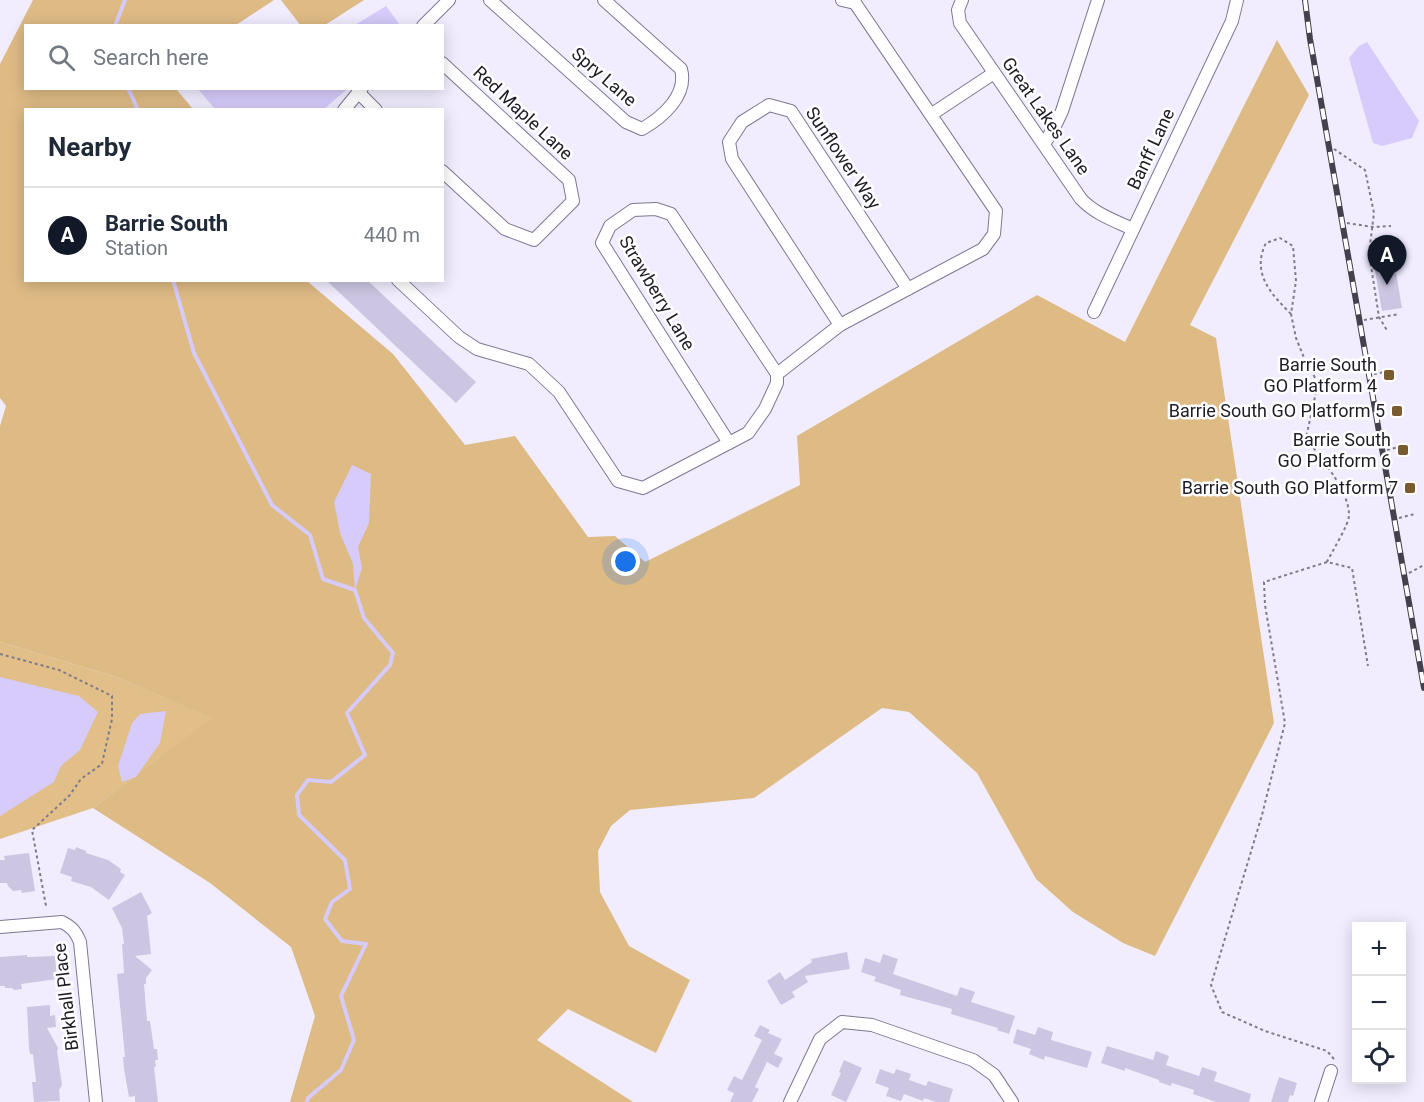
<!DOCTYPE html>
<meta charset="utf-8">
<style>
:root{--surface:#fff;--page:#f2f2f3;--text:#1f2937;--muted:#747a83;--line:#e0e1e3;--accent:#111827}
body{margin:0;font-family:Roboto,sans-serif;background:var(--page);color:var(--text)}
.controls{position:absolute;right:18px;bottom:18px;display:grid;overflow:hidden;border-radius:0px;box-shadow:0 3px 15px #0003}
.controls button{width:54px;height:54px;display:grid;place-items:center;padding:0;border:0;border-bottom:2px solid var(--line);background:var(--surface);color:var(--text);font:30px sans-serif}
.you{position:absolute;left:626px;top:562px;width:21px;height:21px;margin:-15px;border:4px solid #fff;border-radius:50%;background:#1a73e8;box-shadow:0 0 0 9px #1a73e833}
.badge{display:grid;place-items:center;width:39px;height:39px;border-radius:50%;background:var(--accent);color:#fff;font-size:20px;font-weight:700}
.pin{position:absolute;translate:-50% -50px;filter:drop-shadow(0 2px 3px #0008)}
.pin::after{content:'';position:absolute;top:32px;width:21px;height:18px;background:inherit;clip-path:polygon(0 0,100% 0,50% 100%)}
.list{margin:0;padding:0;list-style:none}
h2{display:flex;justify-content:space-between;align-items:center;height:78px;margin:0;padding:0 24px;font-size:26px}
h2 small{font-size:20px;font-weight:400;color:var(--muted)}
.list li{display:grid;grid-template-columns:39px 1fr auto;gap:18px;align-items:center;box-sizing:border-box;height:96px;padding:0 24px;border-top:2px solid var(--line)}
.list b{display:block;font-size:22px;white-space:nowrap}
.list p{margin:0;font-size:20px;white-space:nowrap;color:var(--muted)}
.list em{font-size:20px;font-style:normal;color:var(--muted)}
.icon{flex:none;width:33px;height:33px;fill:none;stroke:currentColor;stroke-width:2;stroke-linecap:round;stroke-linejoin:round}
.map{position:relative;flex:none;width:1424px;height:1102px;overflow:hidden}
.search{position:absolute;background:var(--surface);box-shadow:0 3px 15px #0003;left:24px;top:24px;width:420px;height:66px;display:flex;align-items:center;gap:15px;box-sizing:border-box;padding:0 21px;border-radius:0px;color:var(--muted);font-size:22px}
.panel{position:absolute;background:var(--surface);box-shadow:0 3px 15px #0003;left:24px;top:108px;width:420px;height:174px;border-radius:0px}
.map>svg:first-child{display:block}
</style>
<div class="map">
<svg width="1424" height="1102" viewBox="0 0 1424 1102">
<rect width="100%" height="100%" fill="#f1edff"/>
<polygon fill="#e2be89" points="0,642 116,677 213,718 93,808 0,839"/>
<g fill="#deba85">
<polygon points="33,0 274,0 236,25 26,26 26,88 176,89 193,109 26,110 26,280 307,281 393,354 465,445 515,436 588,537 615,536 645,562 800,485 797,436 1037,295 1125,342 1277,40 1309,95 1190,325 1216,338 1274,723 1155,956 1123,943 1073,912 1036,879 977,773 909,712 882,708 754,798 630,810 611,826 598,851 600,892 629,946 690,980 656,1053 568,1009 537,1040 633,1102 290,1102 315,1016 291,947 210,883 93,808 212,718 116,677 0,642 0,426 6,406 0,398 0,64"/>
<polygon points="281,0 364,0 325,25 301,26"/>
</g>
<g fill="#d6cbfa">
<polygon points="386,6 400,25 355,25"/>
<polygon points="1367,42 1419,121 1412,138 1382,146 1373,143 1349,58 1359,46"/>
<polygon points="198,89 347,89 323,110 215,109"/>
<polygon points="352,465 371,474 369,523 358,547 362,568 355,590 353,564 340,533 334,502"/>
<polygon points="0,677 79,696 98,712 80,750 61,766 54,782 0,816"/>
<polygon points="166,711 160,743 136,777 122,782 118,766 132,723 140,714"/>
</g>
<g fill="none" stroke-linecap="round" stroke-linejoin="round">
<g stroke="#d6cbfa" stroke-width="4">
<polyline points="115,26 125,0"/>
<polyline points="128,88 138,110"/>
<polyline points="173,280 194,353 272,505 310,535 323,579 355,590 364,618 393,653 390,665 347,713 365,755 331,782 308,780 297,795 299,815 345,860 350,889 332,902 325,919 342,941 366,944 341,996 354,1040 341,1070 308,1098 307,1102"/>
</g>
</g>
<g fill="#ccc6e2">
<polygon points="1393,255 1402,308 1382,311 1373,259"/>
<polygon points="326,280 367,280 476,382 456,403"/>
<polygon points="76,847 86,851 86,853 108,860 121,869 120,872 125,875 109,900 91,887 71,881 72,877 60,873 68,848 75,850"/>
<polygon points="29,853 35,891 22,893 21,890 13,891 8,886 7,883 0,883 0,860 5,860 4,856"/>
<polygon points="141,892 152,913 147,916 151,954 135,956 152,970 146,978 146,984 144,984 147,1021 150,1021 154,1049 157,1049 158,1060 155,1060 156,1066 154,1067 158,1102 135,1102 135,1096 129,1097 124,1069 123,1057 125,1057 117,974 124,973 122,944 124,944 122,928 112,908"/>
<polygon points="847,952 850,969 805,976 808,982 792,992 795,997 781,1005 767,981 780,972 785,980 812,962 811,959"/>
<polygon points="883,954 898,959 893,974 957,996 960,987 975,992 971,1002 1015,1016 1009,1034 997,1030 998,1028 951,1014 952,1009 900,995 901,990 874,981 876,977 861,972 865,958 880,963"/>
<polygon points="27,955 27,957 55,956 57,979 21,984 22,989 14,990 12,988 5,988 5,986 0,986 0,957"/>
<polygon points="50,1005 50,1016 55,1015 56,1027 47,1028 58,1048 57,1051 62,1085 59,1090 60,1101 34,1102 32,1082 36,1082 33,1054 30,1054 29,1048 27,1007"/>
<polygon points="760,1025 770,1030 768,1033 782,1039 774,1054 783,1058 778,1068 767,1062 755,1087 759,1089 752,1102 730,1102 734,1093 727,1090 734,1076 742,1080 762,1040 754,1036"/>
<polygon points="1038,1027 1053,1032 1051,1040 1092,1052 1087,1068 1045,1056 1044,1060 1029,1054 1031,1049 1013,1043 1017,1029 1035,1035"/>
<polygon points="1107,1046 1153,1060 1156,1051 1169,1056 1166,1065 1199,1076 1202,1067 1217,1072 1214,1081 1251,1094 1249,1102 1216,1102 1193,1094 1194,1090 1172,1083 1171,1086 1159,1082 1159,1080 1125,1068 1125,1071 1101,1063"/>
<polygon points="844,1060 862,1068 846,1102 831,1095 841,1073 839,1072"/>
<polygon points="880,1069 894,1074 896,1069 911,1074 909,1080 926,1086 928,1081 953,1089 949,1102 936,1102 924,1098 923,1101 904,1094 901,1101 886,1096 889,1088 875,1083"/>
<polygon points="1279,1077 1297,1083 1293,1096 1290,1095 1288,1102 1271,1102"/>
</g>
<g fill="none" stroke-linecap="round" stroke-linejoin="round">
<g stroke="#7e7892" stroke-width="14">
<g id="street">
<path d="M490 0 626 122 642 129C663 117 688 95 681 69L604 0"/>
<polyline points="842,0 855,3"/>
<path d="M962 0 958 10 960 23 1081 199C1095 214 1115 221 1133 229"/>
<polyline points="423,26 449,0"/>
<polyline points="442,63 569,180 573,201 534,240 505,229 442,171"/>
<polyline points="358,92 376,110"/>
<polyline points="344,110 362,88"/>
<polyline points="932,114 994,73"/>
<polyline points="1044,144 1055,126 1062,111 1098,0"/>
<polyline points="398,280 459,337 477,349 529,364 559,392 618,481 643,488 748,433 765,409 777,383 777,374 840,325 983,249 994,234 996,211 855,3"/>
<polyline points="1094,312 1232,21 1237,0"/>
<polyline points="840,325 732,159 729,142 742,122 769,105 791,111 908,289"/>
<polyline points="729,443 602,243 610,226 633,210 656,209 671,214 777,374"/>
<path d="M0 927 62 922C72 927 76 932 80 942L96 1102"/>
<polyline points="790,1102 820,1039 842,1022 872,1025 973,1060 994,1075 1012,1102"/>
<polyline points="1321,1102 1331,1071"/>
</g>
</g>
<g stroke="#7f7c89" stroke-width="2" stroke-dasharray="3 3" stroke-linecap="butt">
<polyline points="1334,149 1365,170 1374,213 1369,253 1379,317 1388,332"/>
<polyline points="1347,223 1373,227 1391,226"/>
<path d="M1291 314C1271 294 1251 273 1266 243L1280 238 1293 246 1296 281 1291 314 1296 338 1305 360 1318 383 1306 438C1320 457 1349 490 1349 515 1349 525 1332 551 1327 562"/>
<polyline points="1364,320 1399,314"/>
<polyline points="1374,374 1390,371"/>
<polyline points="1387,450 1402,446"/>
<polyline points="1399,518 1415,514"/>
<polyline points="1409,573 1424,565"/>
<polyline points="0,654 59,670 112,696 112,719 102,764 81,779 69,796 32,830 46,906"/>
<polyline points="1334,1059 1327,1051 1265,1031 1222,1012 1211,985 1262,815 1285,723 1265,605 1264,582 1327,562 1352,568 1368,666"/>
</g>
<use href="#street" stroke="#fff" stroke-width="12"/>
<g stroke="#43414c" stroke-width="6">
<polyline id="rail" points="1305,0 1310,39 1424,688"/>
</g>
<use href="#rail" stroke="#fff" stroke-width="4" stroke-dasharray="11" stroke-linecap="butt"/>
</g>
<g fill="#785c2f" stroke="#fff" stroke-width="2">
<rect x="1383" y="369" width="12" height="12" rx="3"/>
<rect x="1391" y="405" width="12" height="12" rx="3"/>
<rect x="1397" y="444" width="12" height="12" rx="3"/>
<rect x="1404" y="482" width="12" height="12" rx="3"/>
</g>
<g text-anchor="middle" stroke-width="5" stroke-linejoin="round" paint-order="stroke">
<g font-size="18" fill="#1e1c26" stroke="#fff">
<text transform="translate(604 77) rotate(41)" y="6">Spry Lane</text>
<text transform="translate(523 113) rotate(43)" y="6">Red Maple Lane</text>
<text transform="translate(1046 116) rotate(55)" y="6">Great Lakes Lane</text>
<text transform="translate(1151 149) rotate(-65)" y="6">Banff Lane</text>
<text transform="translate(843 158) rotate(56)" y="6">Sunflower Way</text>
<text transform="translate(657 293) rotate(59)" y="6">Strawberry Lane</text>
<text transform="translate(66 997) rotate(-97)" y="6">Birkhall Place</text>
</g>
<g font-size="18" fill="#1e1c26" stroke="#fff" text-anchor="end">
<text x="1377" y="371">Barrie South<tspan x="1377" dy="21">GO Platform 4</tspan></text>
<text x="1385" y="417">Barrie South GO Platform 5</text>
<text x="1391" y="446">Barrie South<tspan x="1391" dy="21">GO Platform 6</tspan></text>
<text x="1398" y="494">Barrie South GO Platform 7</text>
</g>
</g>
</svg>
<div class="controls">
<button>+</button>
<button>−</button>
<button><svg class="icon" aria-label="locate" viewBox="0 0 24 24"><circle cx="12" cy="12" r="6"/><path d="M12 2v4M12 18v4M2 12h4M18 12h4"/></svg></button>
</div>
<div class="you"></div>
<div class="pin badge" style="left:1387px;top:285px">A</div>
<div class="search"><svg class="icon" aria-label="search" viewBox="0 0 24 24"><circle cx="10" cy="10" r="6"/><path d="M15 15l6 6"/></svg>Search here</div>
<section class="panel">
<h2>Nearby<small></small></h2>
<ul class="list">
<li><span class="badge">A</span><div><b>Barrie South</b><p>Station</p></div><em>440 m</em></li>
</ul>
</section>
</div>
